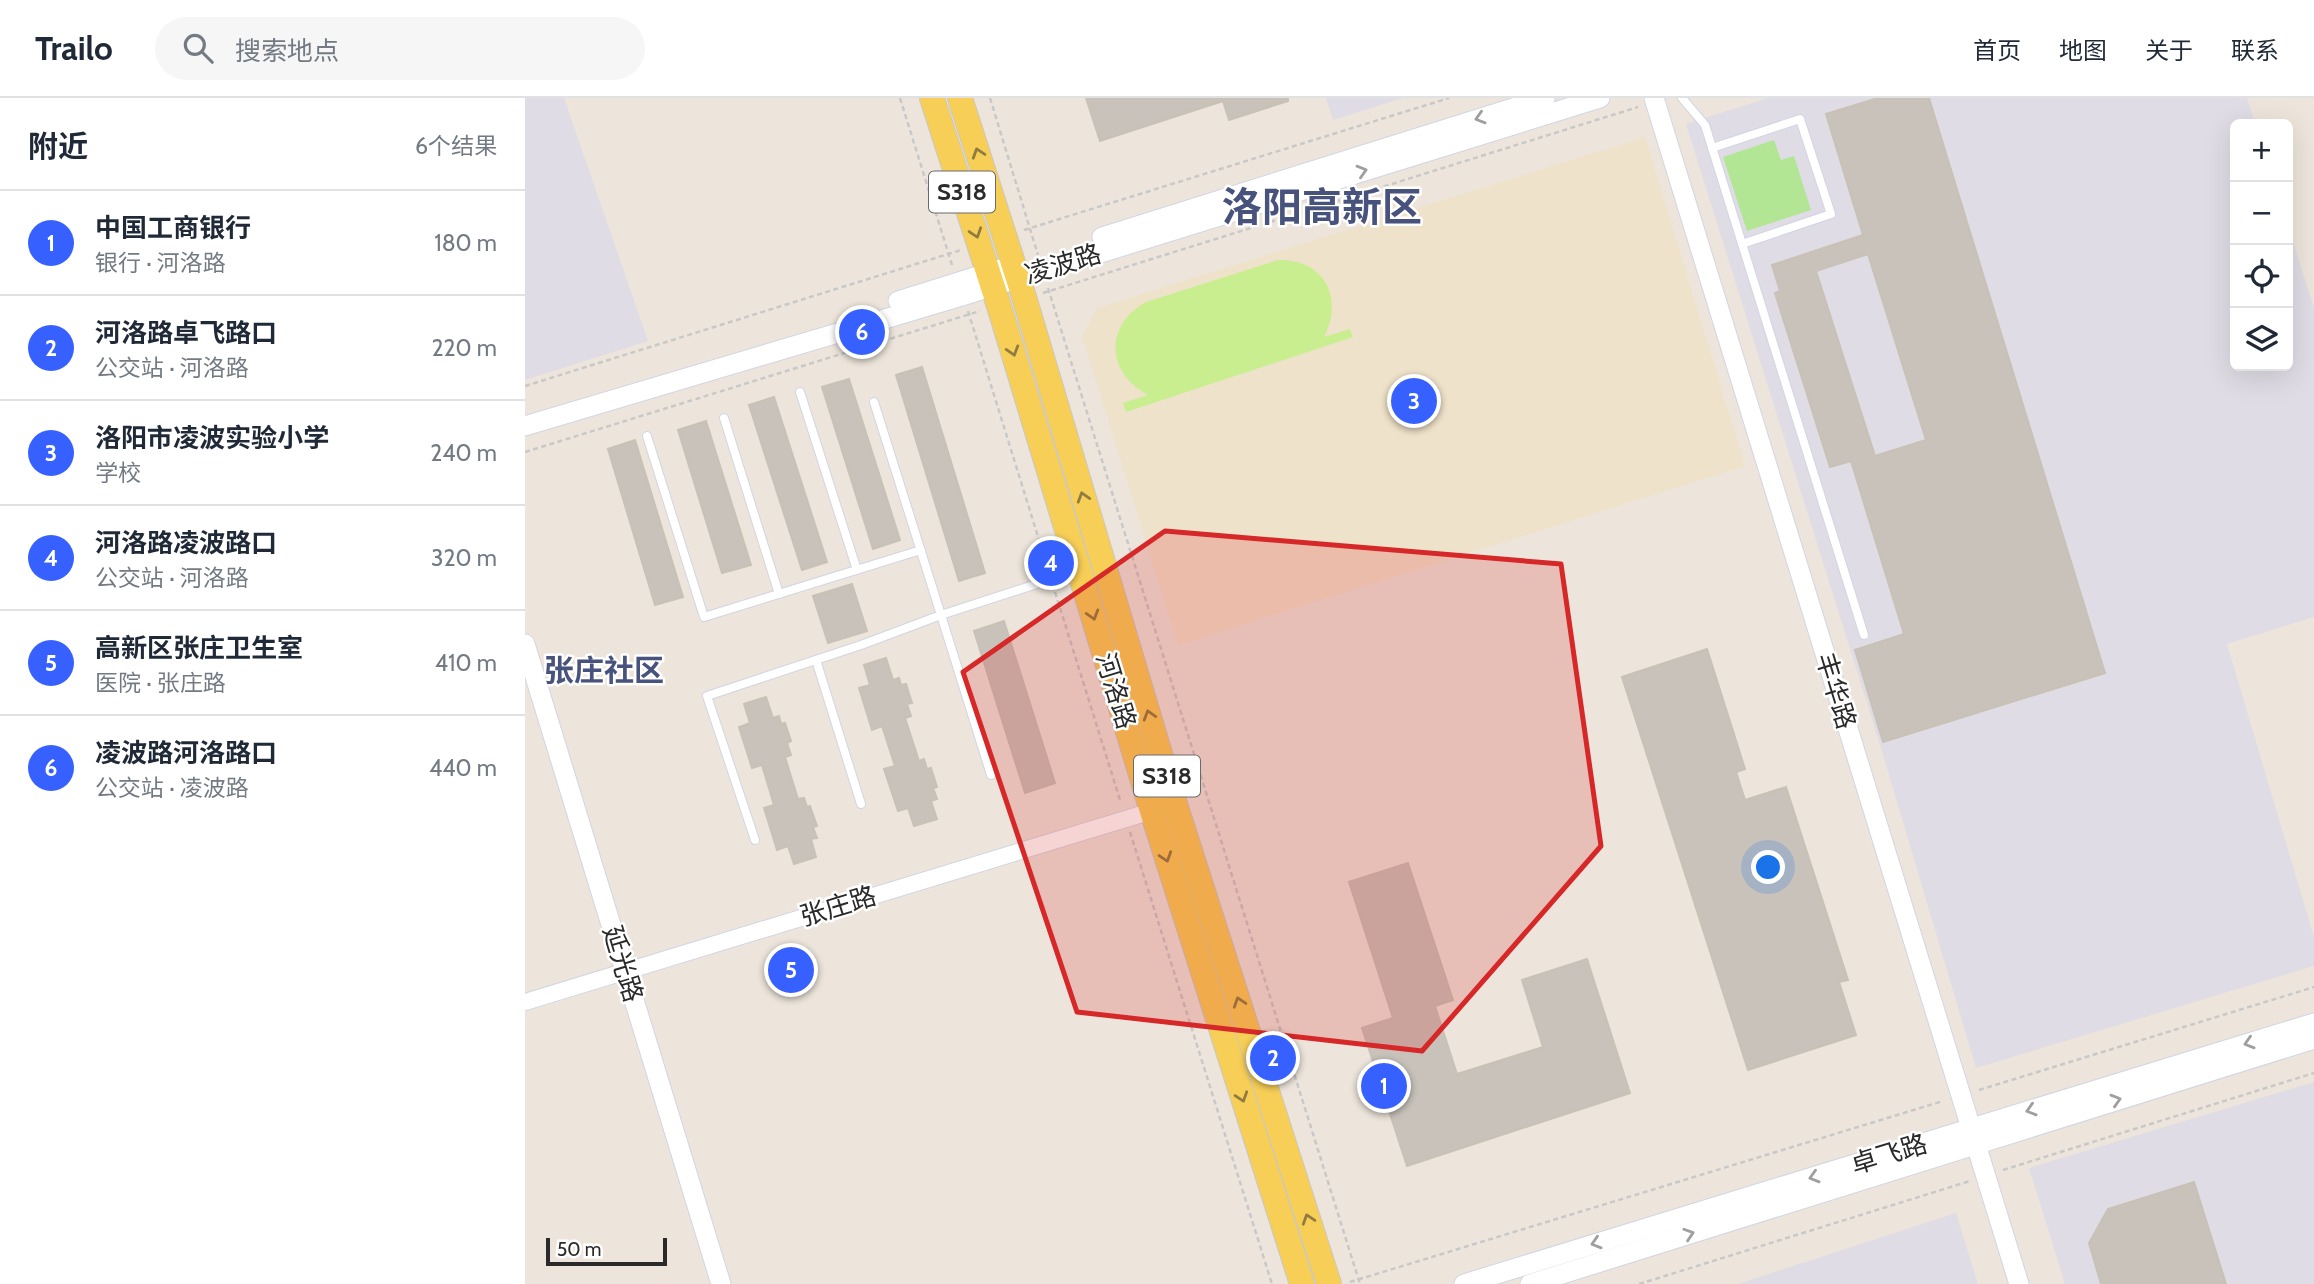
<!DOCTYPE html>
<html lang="zh">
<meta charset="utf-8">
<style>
:root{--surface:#fff;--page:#f6f6f7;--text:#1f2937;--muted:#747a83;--line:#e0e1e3;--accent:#3660ff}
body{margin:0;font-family:Cabin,"Noto Sans SC",sans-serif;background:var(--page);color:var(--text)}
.controls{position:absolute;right:21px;top:21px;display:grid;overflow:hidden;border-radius:10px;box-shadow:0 7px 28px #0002}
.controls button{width:63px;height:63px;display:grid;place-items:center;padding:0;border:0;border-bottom:2px solid var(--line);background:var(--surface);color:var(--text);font:35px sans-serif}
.scale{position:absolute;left:21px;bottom:18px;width:121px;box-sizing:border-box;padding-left:7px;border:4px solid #2a2a2a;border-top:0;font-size:19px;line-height:24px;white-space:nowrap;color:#2a2a2a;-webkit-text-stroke:5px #fff;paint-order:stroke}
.you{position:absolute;left:1244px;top:770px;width:24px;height:24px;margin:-18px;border:5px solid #fff;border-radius:50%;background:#1a73e8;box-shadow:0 0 0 10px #1a73e833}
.badge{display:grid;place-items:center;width:46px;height:46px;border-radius:50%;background:var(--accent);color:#fff;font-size:23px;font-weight:700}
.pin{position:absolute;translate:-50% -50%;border:4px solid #fff;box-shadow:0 2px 7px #0006}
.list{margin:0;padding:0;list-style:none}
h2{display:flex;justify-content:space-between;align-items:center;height:91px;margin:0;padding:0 28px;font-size:30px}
h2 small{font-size:23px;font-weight:400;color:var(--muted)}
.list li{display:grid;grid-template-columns:46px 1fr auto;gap:21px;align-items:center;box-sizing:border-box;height:105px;padding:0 28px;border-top:2px solid var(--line)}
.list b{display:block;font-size:26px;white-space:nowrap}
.list p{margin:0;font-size:23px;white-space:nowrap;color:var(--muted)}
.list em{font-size:23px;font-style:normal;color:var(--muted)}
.icon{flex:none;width:38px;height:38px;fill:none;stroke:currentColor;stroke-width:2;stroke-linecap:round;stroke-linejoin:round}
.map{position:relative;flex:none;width:1789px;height:1186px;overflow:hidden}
header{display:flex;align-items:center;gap:42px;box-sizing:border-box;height:98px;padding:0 35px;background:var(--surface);border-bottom:2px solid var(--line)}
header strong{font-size:33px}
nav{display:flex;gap:38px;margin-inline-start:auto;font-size:24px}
.search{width:490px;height:63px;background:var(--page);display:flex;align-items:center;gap:18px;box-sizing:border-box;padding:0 24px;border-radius:38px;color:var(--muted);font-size:26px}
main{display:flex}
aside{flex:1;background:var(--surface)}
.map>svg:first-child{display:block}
</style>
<header>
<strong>Trailo</strong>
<div class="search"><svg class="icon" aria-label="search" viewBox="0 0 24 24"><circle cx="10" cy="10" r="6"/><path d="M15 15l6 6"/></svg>搜索地点</div>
<nav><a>首页</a><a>地图</a><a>关于</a><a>联系</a></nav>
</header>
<main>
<aside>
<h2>附近<small>6个结果</small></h2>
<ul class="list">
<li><span class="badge">1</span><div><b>中国工商银行</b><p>银行 · 河洛路</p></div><em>180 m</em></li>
<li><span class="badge">2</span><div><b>河洛路卓飞路口</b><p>公交站 · 河洛路</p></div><em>220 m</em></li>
<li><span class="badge">3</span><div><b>洛阳市凌波实验小学</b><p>学校</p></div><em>240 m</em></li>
<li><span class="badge">4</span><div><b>河洛路凌波路口</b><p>公交站 · 河洛路</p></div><em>320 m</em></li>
<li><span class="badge">5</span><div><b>高新区张庄卫生室</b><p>医院 · 张庄路</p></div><em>410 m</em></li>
<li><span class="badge">6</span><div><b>凌波路河洛路口</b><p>公交站 · 凌波路</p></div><em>440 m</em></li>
</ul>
</aside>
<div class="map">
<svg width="1789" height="1186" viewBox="0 0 1789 1186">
<rect width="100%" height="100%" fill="#ede5db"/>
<g fill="#dfdce5">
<polygon points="0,0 39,0 123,243 0,282"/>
<polygon points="801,0 878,0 808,22"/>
<polygon points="1243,0 1722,0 1730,26 1710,26 1710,268 1763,268 1763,128 1789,210 1789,519 1702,546 1789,839 1789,868 1451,970 1356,650 1161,26"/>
<polygon points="1789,984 1789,1186 1540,1186 1504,1070"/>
<polygon points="1431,1115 1453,1186 1213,1186 1268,1168"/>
</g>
<polygon fill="#efe2ca" points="1120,39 1220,368 653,547 557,238 572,210"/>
<polygon fill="#b2e695" points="1249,42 1256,62 1269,58 1286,112 1222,133 1198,59"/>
<path fill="#c8ee90" d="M753 162C800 161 819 200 799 239L825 231 828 239 601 314 598 305 623 297C581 275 579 227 621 204Z"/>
<g fill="#c8c2bb" stroke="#c8c1b5" stroke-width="2" fill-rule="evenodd">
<polygon points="561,0 763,0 763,3 704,22 698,3 575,43"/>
<path d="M1353 0H1404L1580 575 1358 644 1330 552 1379 536 1326 363 1305 369 1250 195 1255 193 1247 167 1338 137 1301 16ZM1343 156 1401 342 1350 358 1291 173Z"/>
<polygon points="397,269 460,475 434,483 371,277"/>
<polygon points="324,281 375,442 348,451 297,289"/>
<polygon points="249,299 302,464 277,472 224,307"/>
<polygon points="181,323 226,467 197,475 153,332"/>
<polygon points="110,342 158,499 130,507 83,351"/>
<polygon points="327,486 342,533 303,545 288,498"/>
<polygon points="479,523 530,685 500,695 449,533"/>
<polygon points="1182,551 1220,671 1211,674 1220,702 1261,689 1323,882 1314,884 1331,937 1223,972 1097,579"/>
<polygon points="361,560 368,582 374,580 376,587 381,586 387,605 382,606 386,618 380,620 394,663 399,661 402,671 406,670 412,689 408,690 412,701 406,703 412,721 389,728 383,710 373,713 359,671 370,668 357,628 347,632 334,590 345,587 339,567"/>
<polygon points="241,599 248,620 254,618 256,626 260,625 266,643 262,645 266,657 260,659 273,701 279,700 282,709 285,708 292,728 288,729 292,740 286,741 291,759 269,766 263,748 252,752 239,710 249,707 237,667 227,670 214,629 225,625 219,606"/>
<polygon points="883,765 928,902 910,908 932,976 1018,949 997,882 1062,861 1105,995 882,1068 837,930 868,920 824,784"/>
<polygon points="1669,1084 1701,1186 1576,1186 1564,1145 1583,1111"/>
</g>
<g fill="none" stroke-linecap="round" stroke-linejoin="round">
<g stroke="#d1d5e4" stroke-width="10">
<g id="service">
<polyline points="1157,0 1180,27 1339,537"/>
<polyline points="1187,50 1275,21 1306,116 1217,146"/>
<polyline points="275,294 332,472"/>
<polyline points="349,304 416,517 527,481"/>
<polyline points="199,320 254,496"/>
<polyline points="122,338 179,519 396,452"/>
<polyline points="291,562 336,706"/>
<polyline points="230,742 182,598 336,547 416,517 466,677"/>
</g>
</g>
<g stroke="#d1d5e4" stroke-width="18">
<polyline id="minor" points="0,904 627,713"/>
</g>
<g stroke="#d1d5e4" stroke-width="21">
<g id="tertiary">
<polyline points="1129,0 1494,1186"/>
<polyline points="577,139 1020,0"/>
<polyline points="373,203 475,171"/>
<polyline points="0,328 437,198 1075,0"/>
<polyline points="0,546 196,1186"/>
<polyline points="939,1186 1789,925"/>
<polyline points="1005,1186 1789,941"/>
</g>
</g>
<g stroke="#c8c8c8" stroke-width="26">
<g id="primary">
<polyline points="407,0 474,208 627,713 777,1186"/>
<polyline points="435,0 499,199 650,706 804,1186"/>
</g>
</g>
<g stroke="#c8c8c8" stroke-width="2.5" stroke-dasharray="5 3.5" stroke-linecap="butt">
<polyline points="375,0 427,167"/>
<polyline points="465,0 513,157"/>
<polyline points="499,132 924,0"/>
<polyline points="523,190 835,1186"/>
<polyline points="518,195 1113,9"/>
<polyline points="443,213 523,471"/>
<polyline points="0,288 436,152"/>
<polyline points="0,354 455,213"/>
<polyline points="530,494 596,705"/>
<polyline points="605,734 747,1186"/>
<polyline points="1454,992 1789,889"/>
<polyline points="1478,1072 1789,975"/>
<polyline points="825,1184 1418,1003"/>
<polyline points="1114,1186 1445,1083"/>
</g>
<use href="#service" stroke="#fff" stroke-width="8"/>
<use href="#minor" stroke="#fff" stroke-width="16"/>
<use href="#tertiary" stroke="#fff" stroke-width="19"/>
<use href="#primary" stroke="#f7ce56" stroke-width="24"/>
</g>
<defs><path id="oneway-chevron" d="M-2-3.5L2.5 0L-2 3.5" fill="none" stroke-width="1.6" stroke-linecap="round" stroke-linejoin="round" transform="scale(1.75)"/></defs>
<g stroke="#9f9f9f">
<use href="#oneway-chevron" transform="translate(955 20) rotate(163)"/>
<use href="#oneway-chevron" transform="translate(837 73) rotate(-17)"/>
<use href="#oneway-chevron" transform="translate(1724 945) rotate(163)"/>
<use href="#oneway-chevron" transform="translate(1591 1002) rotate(-17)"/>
<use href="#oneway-chevron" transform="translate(1506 1012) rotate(163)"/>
<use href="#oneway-chevron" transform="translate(1289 1079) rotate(163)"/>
<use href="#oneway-chevron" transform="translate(1164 1136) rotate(-18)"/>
<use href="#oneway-chevron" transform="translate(1071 1145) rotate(163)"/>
</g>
<g stroke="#907c40">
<use href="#oneway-chevron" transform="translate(453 55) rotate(-108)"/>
<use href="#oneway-chevron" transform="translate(451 135) rotate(72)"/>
<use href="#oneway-chevron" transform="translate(488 253) rotate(73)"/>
<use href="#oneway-chevron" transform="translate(558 399) rotate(-107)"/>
<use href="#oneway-chevron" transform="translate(568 517) rotate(73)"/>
<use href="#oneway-chevron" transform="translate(624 617) rotate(-107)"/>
<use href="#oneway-chevron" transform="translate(641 759) rotate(72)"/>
<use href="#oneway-chevron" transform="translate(714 904) rotate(-108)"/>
<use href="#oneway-chevron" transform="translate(717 999) rotate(72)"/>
<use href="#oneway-chevron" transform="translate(783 1121) rotate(-108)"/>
</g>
<path fill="#d62828" fill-opacity="0.2" stroke="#d62828" stroke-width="5" stroke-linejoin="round" d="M640 433 1036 466 1076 748 897 953 552 914 438 574Z"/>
<g text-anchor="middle" stroke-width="5" stroke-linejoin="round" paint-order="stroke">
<g fill="#fff" stroke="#6a6a6a" stroke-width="2">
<rect x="404" y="73.5" width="66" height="41" rx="5"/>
<rect x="609" y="657.5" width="66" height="41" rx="5"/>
</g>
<g font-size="24" font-weight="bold" fill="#2a2a2a">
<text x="437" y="102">S318</text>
<text x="642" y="686">S318</text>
</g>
<g font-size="26" fill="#2a2a2a" stroke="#fff">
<text transform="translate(538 166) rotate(-17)" y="9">凌波路</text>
<text transform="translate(591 593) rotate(73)" y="9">河洛路</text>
<text transform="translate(1311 593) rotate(73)" y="9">丰华路</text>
<text transform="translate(313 808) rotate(-17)" y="9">张庄路</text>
<text transform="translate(98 866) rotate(73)" y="9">延光路</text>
<text transform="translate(1364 1056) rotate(-17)" y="9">卓飞路</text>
</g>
<g font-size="30" font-weight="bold" fill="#48537d" stroke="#fff">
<text x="79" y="583">张庄社区</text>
</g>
<g font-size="40" font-weight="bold" fill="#48537d" stroke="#fff">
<text x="797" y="123">洛阳高新区</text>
</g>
</g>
</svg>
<div class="controls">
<button>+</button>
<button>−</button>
<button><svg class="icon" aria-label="locate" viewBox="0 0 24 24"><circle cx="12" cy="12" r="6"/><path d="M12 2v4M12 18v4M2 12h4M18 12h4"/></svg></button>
<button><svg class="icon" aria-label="layers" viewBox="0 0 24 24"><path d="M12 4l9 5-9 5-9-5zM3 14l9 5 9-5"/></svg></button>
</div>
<div class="scale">50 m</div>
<div class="you"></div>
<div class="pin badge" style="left:859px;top:988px">1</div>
<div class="pin badge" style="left:748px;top:960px">2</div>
<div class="pin badge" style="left:889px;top:303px">3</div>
<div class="pin badge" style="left:526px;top:465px">4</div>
<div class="pin badge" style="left:266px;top:872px">5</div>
<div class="pin badge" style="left:337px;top:234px">6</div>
</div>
</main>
